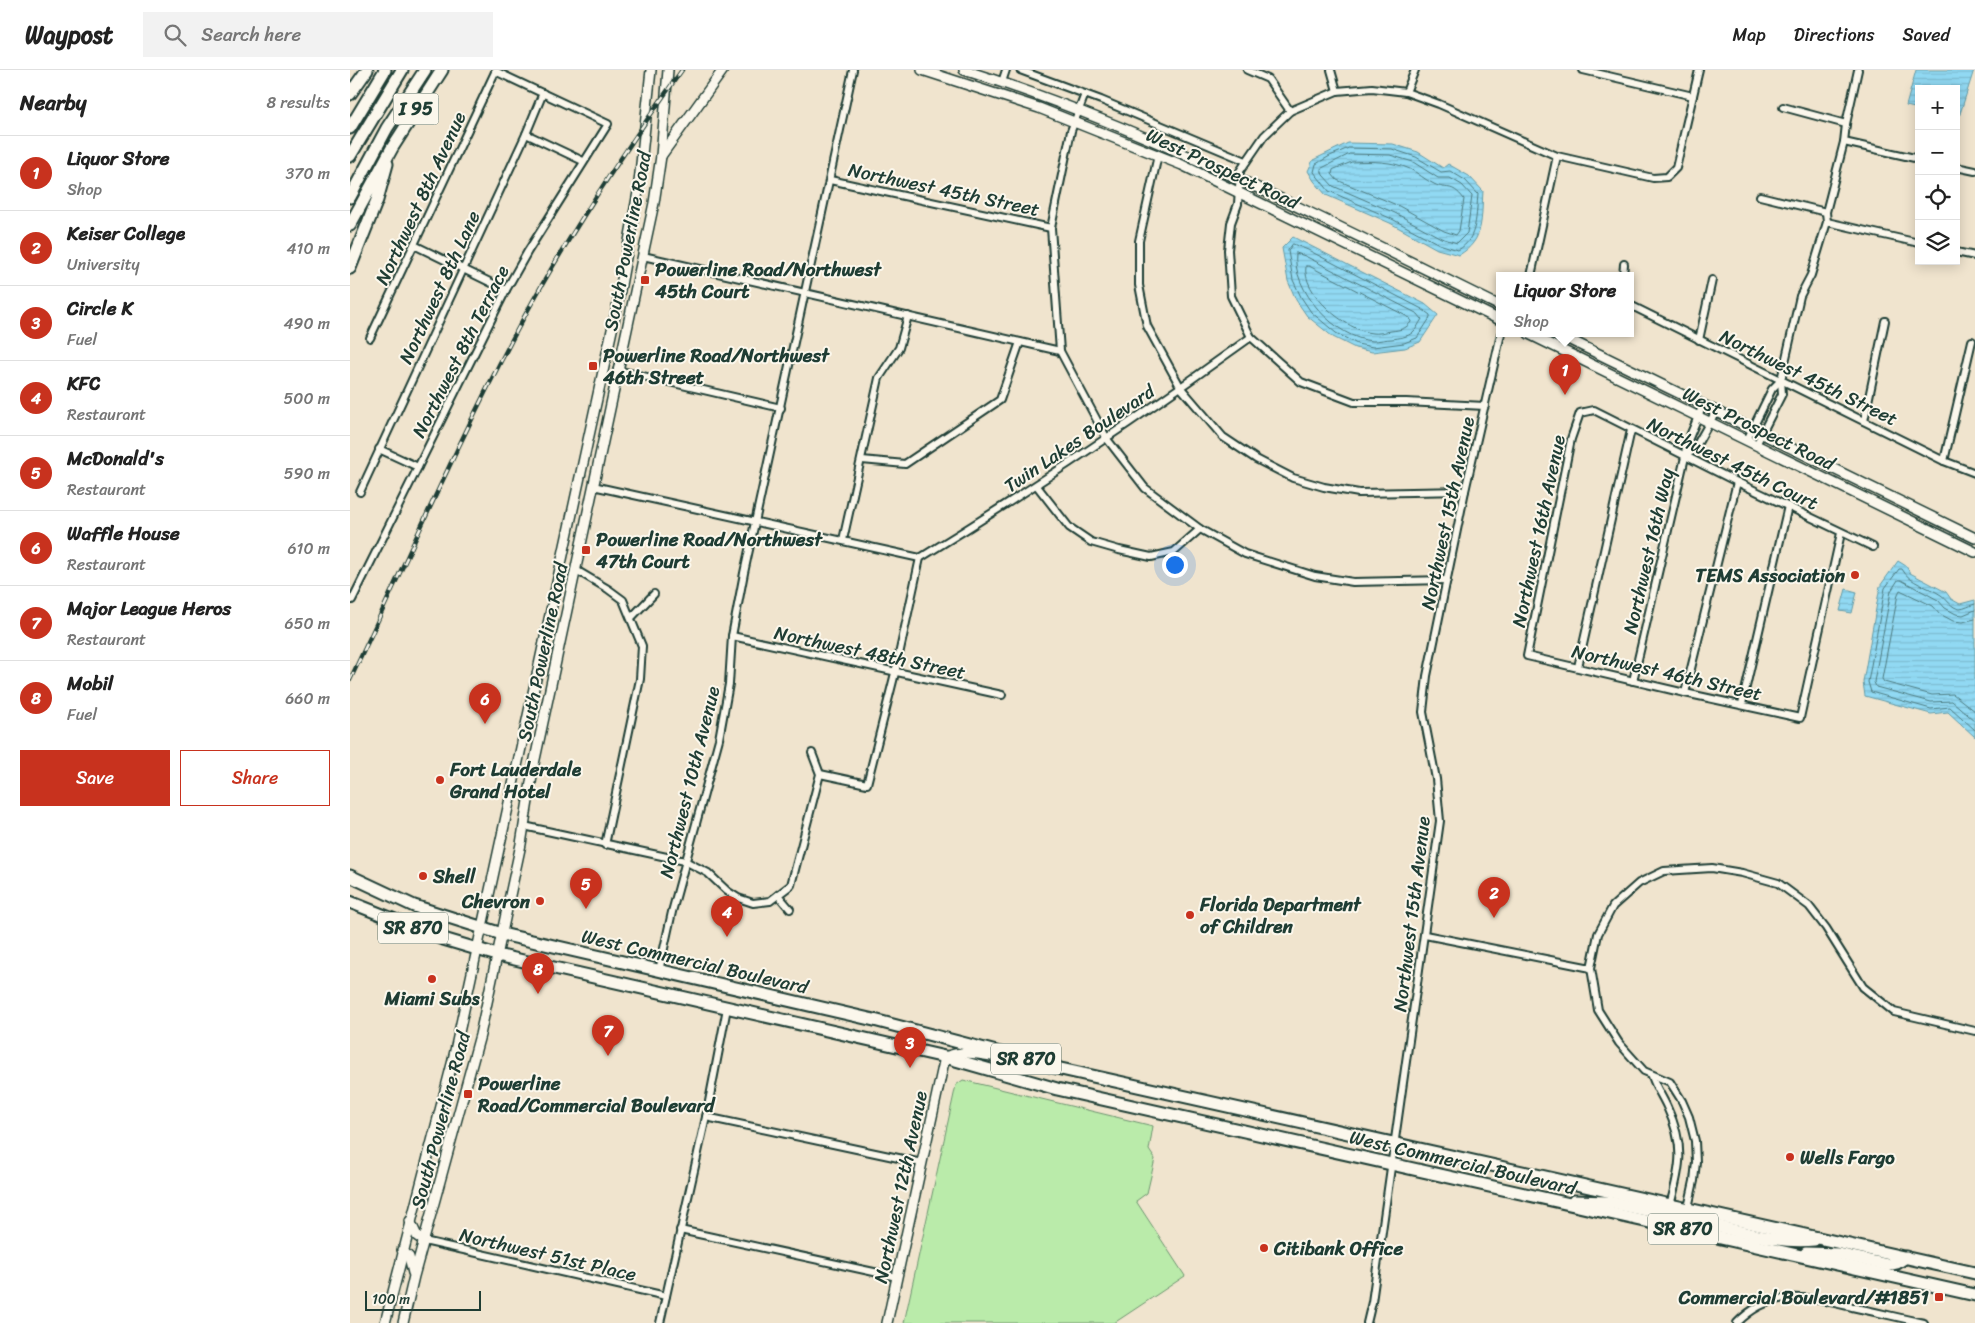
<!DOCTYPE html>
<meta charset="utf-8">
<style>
:root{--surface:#fff;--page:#f2f2f2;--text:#222;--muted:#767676;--line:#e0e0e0;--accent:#c8321e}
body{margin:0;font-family:Sriracha,sans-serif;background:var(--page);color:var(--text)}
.controls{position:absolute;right:15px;top:15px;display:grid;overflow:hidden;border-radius:0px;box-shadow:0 2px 12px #0003}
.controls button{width:45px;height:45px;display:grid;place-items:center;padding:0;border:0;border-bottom:1px solid var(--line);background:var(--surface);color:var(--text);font:25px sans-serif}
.scale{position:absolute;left:15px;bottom:12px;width:116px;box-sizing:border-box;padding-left:5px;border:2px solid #1f3d34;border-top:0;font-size:14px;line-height:18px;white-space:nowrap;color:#1f3d34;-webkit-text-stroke:4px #fbf7ec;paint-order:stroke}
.you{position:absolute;left:824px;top:494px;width:18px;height:18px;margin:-12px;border:4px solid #fff;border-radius:50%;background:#1a73e8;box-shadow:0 0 0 8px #1a73e833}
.badge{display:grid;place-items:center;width:32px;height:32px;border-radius:50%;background:var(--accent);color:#fff;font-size:16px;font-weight:700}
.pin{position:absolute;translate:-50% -41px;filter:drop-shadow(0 1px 2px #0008)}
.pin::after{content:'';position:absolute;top:26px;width:18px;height:15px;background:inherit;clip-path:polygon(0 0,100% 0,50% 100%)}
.popup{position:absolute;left:1146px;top:202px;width:138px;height:65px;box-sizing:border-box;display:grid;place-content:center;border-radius:0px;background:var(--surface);filter:drop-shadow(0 1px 4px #0005);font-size:16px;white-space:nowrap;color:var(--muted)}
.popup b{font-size:19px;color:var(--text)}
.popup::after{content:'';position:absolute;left:50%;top:100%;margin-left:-10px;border:10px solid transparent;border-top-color:var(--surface)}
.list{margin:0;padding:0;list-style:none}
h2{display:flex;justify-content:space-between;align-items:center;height:65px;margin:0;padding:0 20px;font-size:21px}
h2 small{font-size:16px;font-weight:400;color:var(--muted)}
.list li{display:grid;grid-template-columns:32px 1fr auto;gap:15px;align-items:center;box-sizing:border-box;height:75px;padding:0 20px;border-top:1px solid var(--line)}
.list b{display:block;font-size:19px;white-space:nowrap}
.list p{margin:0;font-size:16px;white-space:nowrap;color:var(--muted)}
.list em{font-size:16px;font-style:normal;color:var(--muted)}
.actions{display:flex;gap:10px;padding:15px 20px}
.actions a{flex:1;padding:11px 0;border:1px solid var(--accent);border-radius:0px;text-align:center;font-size:18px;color:var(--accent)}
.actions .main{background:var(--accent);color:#fff}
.icon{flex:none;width:28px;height:28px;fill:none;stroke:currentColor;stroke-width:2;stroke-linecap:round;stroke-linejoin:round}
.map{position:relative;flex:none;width:1625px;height:1253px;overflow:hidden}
header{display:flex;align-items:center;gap:30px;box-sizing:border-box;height:70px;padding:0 25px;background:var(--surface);border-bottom:1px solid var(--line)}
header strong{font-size:24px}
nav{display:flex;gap:28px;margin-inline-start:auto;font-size:18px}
.search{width:350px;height:45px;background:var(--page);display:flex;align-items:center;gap:12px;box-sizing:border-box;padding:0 18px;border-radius:0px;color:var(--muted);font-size:19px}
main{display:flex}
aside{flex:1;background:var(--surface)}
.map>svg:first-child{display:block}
</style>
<header>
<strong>Waypost</strong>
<div class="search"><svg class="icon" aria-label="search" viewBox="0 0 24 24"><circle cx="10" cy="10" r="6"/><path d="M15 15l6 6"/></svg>Search here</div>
<nav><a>Map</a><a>Directions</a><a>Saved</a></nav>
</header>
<main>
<aside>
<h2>Nearby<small>8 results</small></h2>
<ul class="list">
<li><span class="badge">1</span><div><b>Liquor Store</b><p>Shop</p></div><em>370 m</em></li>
<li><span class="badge">2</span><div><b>Keiser College</b><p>University</p></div><em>410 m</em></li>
<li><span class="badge">3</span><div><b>Circle K</b><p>Fuel</p></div><em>490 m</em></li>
<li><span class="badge">4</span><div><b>KFC</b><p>Restaurant</p></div><em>500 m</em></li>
<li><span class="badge">5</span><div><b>McDonald's</b><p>Restaurant</p></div><em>590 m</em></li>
<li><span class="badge">6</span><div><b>Waffle House</b><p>Restaurant</p></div><em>610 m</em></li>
<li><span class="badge">7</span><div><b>Major League Heros</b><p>Restaurant</p></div><em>650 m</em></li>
<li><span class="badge">8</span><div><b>Mobil</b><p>Fuel</p></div><em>660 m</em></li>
</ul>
<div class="actions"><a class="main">Save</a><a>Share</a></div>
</aside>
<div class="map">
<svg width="1625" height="1253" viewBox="0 0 1625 1253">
<defs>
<pattern id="water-rules" width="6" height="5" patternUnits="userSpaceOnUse" patternTransform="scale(1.25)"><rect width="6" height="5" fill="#91d9f3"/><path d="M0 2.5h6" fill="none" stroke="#7dbbd1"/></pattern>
</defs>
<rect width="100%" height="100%" fill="#f0e4ce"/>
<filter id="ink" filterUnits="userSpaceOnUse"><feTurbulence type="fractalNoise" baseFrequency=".02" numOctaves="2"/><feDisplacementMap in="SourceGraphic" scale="10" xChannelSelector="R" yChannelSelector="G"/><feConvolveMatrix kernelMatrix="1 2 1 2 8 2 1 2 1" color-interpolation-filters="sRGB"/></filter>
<g filter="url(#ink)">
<polygon fill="#baebaa" stroke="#6c946f" points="613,1010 803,1056 799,1080 805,1089 797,1123 786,1131 835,1206 764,1253 554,1253 606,1015"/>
<g fill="url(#water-rules)" stroke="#639ba7">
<polygon points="1566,0 1624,0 1608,50 1606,49 1606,19 1569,19 1569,39 1556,36"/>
<path d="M998 73 1043 74 1068 82 1093 98 1098 94 1119 106 1133 121C1131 148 1135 170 1109 185L1087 179 1040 153 976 125 964 111 958 101 963 90Z"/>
<polygon points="943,167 1075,234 1088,245 1070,272 1055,278 1022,282 1005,278 983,267 957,246 946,230 938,211 932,178"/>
<polygon points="1548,491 1556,496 1560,503 1596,522 1601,529 1610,534 1625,530 1625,667 1598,642 1581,644 1515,626 1513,612 1530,516"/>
<polygon points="1496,519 1507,522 1502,543 1490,541"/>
</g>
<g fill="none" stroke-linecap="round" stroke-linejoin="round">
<g stroke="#4d7b80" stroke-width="1">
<path d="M999 78 1042 79 1066 87 1091 102 1100 101 1115 110 1128 124C1126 144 1128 169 1108 180L1089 174 1042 149 979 121 964 102 966 94 980 86Z"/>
<polygon points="1000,84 1040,85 1063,92 1088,108 1100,108 1112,115 1122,126 1117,163 1107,173 1091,168 1045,143 983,116 973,105 971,99"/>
<path d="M1002 92C1022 91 1042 91 1060 99 1068 103 1075 110 1084 114 1097 121 1101 112 1114 129L1109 161 1106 165 1094 161 1049 136 987 110 982 104 983 100Z"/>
<polygon points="943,174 958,180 1072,239 1080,245 1080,248 1067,268 1054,273 1023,277 1007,274 986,263 961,242 951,227 943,210 938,181"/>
<path d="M946 183 955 186 1068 244 1072 249C1069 253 1067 259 1063 262 1058 267 1049 268 1042 269 1036 269 1029 271 1023 271 986 269 941 220 946 183Z"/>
<path d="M956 196H959L1060 248 1061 252C1056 259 1050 260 1041 261 1035 262 1028 264 1022 263 997 261 951 223 956 196Z"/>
<path d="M1625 534C1621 535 1614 539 1610 539 1601 538 1597 529 1591 525 1578 516 1560 514 1552 499H1549L1535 518 1518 612 1521 622 1581 639 1600 637 1625 660"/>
<polyline points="1625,540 1613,545 1606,544 1595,538 1588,530 1551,510 1548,510 1541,521 1524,612 1526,617 1581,632 1602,631 1625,651"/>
<polyline points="1625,549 1613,552 1603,551 1590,544 1583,536 1550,520 1548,524 1532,609 1534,612 1582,625 1603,624 1625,641"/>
</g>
<g stroke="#1f3d34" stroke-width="10">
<g id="street">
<polyline points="670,0 751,30 896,91"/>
<polyline points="897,0 918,9 940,41 987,21 1022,18 1056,22 1089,34 1207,86 1303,108 1317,107 1326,98 1349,0"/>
<polyline points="981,0 987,21"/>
<polyline points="1233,0 1343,26"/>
<polyline points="652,12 656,0"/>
<polyline points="1056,22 1065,0"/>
<polyline points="735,24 721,61 701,158 710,281 757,369 795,418 850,459 895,484 965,506 1003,512 1097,510"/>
<polyline points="1433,37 1496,54"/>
<polyline points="940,41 914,66 890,101 888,134 881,153 878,180 881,226 901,267 951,312 1004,332 1056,332 1135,336"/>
<polyline points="176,64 233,91"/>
<polyline points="1494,72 1569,89"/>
<polyline points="808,85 789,171 789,215 797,256 831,318 873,367 906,389 943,408 974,417 1009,423 1115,421"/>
<polyline points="1606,97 1625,101"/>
<polyline points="480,110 701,158"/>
<polyline points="1410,126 1476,142"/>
<polyline points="1477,152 1569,173"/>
<polyline points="64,175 156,220"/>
<polyline points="1606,182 1625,186"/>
<polyline points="293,186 710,281"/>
<polyline points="1181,206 1207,86"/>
<polyline points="1273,206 1274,194"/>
<polyline points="1280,235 1594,391 1625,403"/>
<polyline points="20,268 146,0"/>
<polyline points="1349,270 1362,210"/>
<polyline points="267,300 431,338"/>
<polyline points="1514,351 1535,251"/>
<polyline points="1397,370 1422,319 1431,310"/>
<polyline points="1406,375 1432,324 1431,310 1450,226 1461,205 1477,152 1476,142 1494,72 1496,54 1508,0"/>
<polyline points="29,379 68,397"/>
<polyline points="1335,387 1345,378 1366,341"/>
<polyline points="512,390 555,394 650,330 670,272"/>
<polyline points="1594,391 1622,271"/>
<polyline points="243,416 570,488"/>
<polyline points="687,416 719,457 741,472 769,480 801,487 824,482 850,459"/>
<polyline points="10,422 176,64 193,23"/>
<polyline points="1491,463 1450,648 1335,623 1177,586 1221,369 1230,343 1244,340 1387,412 1523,477"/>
<polyline points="493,470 529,308 549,278 558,246"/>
<path d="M570 488C683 419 793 345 901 267"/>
<polyline points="226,500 258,519 273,530 292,576 290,609 255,775"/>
<polyline points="2,530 156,220 178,181 258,54 145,1"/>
<polyline points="281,548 304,524"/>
<polyline points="382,566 652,625"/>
<polyline points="1228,597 1281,360"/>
<polyline points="1283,611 1335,387 1336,375 1353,335"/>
<polyline points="1335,623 1387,412"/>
<polyline points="1392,634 1438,436"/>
<polyline points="470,704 517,714 545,603 570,488"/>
<polyline points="174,756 335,791 358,803 377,821 388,828 403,833 420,831 441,815 470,704 462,683"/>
<polyline points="428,825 440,839"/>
<polyline points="1075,865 1241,898"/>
<polyline points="309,901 322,842 369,669 379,614 382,566 394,503 503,0"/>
<path d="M1302 1006C1306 1018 1312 1026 1317 1037 1335 1075 1331 1096 1320 1135"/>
<polyline points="356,1047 572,1093"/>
<polyline points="1338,1138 1344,1111 1346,1092 1345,1071 1339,1047 1332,1031 1320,1012 1294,1001 1269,973 1248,940 1241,898 1248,864 1263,836 1289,813 1314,801 1362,798 1392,803 1428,813 1459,836 1476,858 1513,917 1544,942 1625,961"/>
<polyline points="330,1160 547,1207"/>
<polyline points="74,1171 316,1226"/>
<polyline points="310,1253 356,1047 377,938"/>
<polyline points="1017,1253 1022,1232 1090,751 1086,709 1073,642 1077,606 1115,421 1151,264"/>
<path d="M1387 1253C1422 1217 1459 1227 1502 1237 1526 1242 1550 1248 1574 1253"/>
</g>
</g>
<g stroke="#1f3d34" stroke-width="12">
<g id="secondary">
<polyline points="572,0 689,38 832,95 1150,250"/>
<path d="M614 0C801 59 975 150 1150 236"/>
<polyline points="311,86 373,0"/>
<polyline points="1179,264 1625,482"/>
<polyline points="1208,264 1625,468"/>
<polyline points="60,1151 67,1166 74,1171"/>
<polyline points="52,1180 59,1187 63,1203"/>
<polyline points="35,1253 103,990 267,237 288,122 301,0"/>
<polyline points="53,1253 64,1206 130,965 171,774 184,694 304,133 311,86 318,0"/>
<path d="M537 1253 595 987C612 980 629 984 647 987"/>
</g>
</g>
<g stroke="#1f3d34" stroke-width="15">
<g id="highway">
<polyline points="0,24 17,0"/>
<polyline points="0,58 35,0"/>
<polyline points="0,86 52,0"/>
<polyline points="0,127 37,58 75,0"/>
<polyline points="0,155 42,78 92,0"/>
<polyline points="0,198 27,130 37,94"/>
<polyline points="0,806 64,836 152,864 524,950 711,999 1625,1203"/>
<polyline points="0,832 90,868 147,885 595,987 707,1019 1625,1225"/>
<polyline points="1224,1131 1258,1132 1311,1143 1334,1139"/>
<path d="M1323 1157 1339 1152H1349C1386 1160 1426 1174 1464 1170"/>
<polyline points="1456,1183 1489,1184 1538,1195 1547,1193 1556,1187"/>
</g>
</g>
<use href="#street" stroke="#fbf7ec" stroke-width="6"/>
<use href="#secondary" stroke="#fbf7ec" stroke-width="9"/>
<use href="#highway" stroke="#fbf7ec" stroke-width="11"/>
<g stroke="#1f3d34" stroke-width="4.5">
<path id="rail" d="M0 610C57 490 110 366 173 249 220 162 275 80 332 0"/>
</g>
<use href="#rail" stroke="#fbf7ec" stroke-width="2.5" stroke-dasharray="8" stroke-linecap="butt"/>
</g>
</g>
<g fill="#c8321e" stroke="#fbf7ec" stroke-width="2">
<rect x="290" y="205" width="10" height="10" rx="2.5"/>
<rect x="238" y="291" width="10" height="10" rx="2.5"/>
<rect x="231" y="475" width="10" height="10" rx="2.5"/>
<circle cx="1505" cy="505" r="5"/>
<circle cx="90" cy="710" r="5"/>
<circle cx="73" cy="806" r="5"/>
<circle cx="190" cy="831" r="5"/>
<circle cx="840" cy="845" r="5"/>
<circle cx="82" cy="909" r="5"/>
<rect x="113" y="1019" width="10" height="10" rx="2.5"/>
<circle cx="1440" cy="1087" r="5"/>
<circle cx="914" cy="1178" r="5"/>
<rect x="1584" y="1222" width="10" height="10" rx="2.5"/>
</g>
<g text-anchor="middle" stroke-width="4" stroke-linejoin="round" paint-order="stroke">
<g fill="#fbf7ec" stroke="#61756b" stroke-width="1">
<rect x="43.5" y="23.5" width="45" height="31" rx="4"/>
<rect x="28" y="842.5" width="70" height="31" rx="4"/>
<rect x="641" y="973.5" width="70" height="31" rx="4"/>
<rect x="1298" y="1143.5" width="70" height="31" rx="4"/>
</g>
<g font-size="18" font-weight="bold" fill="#1f3d34">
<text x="66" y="45">I 95</text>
<text x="63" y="864">SR 870</text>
<text x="676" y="995">SR 870</text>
<text x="1333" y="1165">SR 870</text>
</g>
<g font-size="19" fill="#1f3d34" stroke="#fbf7ec">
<text transform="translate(873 98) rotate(25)" y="7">West Prospect Road</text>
<text transform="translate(594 119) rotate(12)" y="7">Northwest 45th Street</text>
<text transform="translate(70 128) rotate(-65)" y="7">Northwest 8th Avenue</text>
<text transform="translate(277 171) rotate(-79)" y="7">South Powerline Road</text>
<text transform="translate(89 217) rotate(-65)" y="7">Northwest 8th Lane</text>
<text transform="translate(110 281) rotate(-63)" y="7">Northwest 8th Terrace</text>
<text transform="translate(1459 307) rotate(26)" y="7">Northwest 45th Street</text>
<text transform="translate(1409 358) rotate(26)" y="7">West Prospect Road</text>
<text transform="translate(729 368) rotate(-34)" y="7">Twin Lakes Boulevard</text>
<text transform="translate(1383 393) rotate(26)" y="7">Northwest 45th Court</text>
<text transform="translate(1097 443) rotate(-78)" y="7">Northwest 15th Avenue</text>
<text transform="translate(1188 461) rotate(-78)" y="7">Northwest 16th Avenue</text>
<text transform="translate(1298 481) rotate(-77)" y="7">Northwest 16th Way</text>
<text transform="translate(192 582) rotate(-78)" y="7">South Powerline Road</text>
<text transform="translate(520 582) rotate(12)" y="7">Northwest 48th Street</text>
<text transform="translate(1317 602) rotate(13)" y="7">Northwest 46th Street</text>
<text transform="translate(339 712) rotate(-76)" y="7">Northwest 10th Avenue</text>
<text transform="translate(1061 844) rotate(-83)" y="7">Northwest 15th Avenue</text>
<text transform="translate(345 891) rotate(13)" y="7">West Commercial Boulevard</text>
<text transform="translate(90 1050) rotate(-75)" y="7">South Powerline Road</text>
<text transform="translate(1113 1092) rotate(13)" y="7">West Commercial Boulevard</text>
<text transform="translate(550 1117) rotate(-78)" y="7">Northwest 12th Avenue</text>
<text transform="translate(198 1184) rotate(13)" y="7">Northwest 51st Place</text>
</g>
<g font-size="19" font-weight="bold" fill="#1f3d34" stroke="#fbf7ec" text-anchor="start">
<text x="305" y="206">Powerline Road/Northwest<tspan x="305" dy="22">45th Court</tspan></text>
<text x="253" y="292">Powerline Road/Northwest<tspan x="253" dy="22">46th Street</tspan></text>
<text x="246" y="476">Powerline Road/Northwest<tspan x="246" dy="22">47th Court</tspan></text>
<text x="1495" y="512" text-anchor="end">TEMS Association</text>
<text x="100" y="706">Fort Lauderdale<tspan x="100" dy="22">Grand Hotel</tspan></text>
<text x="83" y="813">Shell</text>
<text x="180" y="838" text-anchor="end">Chevron</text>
<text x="850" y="841">Florida Department<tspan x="850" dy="22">of Children</tspan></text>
<text x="82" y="935" text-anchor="middle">Miami Subs</text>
<text x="128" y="1020">Powerline<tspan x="128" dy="22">Road/Commercial Boulevard</tspan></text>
<text x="1450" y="1094">Wells Fargo</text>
<text x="924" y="1185">Citibank Office</text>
<text x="1579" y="1234" text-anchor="end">Commercial Boulevard/#1851</text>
</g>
</g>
</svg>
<div class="controls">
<button>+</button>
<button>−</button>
<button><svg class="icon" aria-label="locate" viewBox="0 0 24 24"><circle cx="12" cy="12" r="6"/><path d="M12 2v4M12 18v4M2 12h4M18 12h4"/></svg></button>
<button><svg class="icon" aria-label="layers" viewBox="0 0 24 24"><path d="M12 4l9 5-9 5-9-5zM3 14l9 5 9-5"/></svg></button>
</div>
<div class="scale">100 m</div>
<div class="you"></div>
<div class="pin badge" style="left:1215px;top:325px">1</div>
<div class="popup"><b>Liquor Store</b>Shop</div>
<div class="pin badge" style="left:1144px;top:848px">2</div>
<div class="pin badge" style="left:560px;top:998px">3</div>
<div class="pin badge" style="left:377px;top:867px">4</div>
<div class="pin badge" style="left:236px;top:839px">5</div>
<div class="pin badge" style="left:135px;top:654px">6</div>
<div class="pin badge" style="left:258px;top:986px">7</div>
<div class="pin badge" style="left:188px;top:924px">8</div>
</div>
</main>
